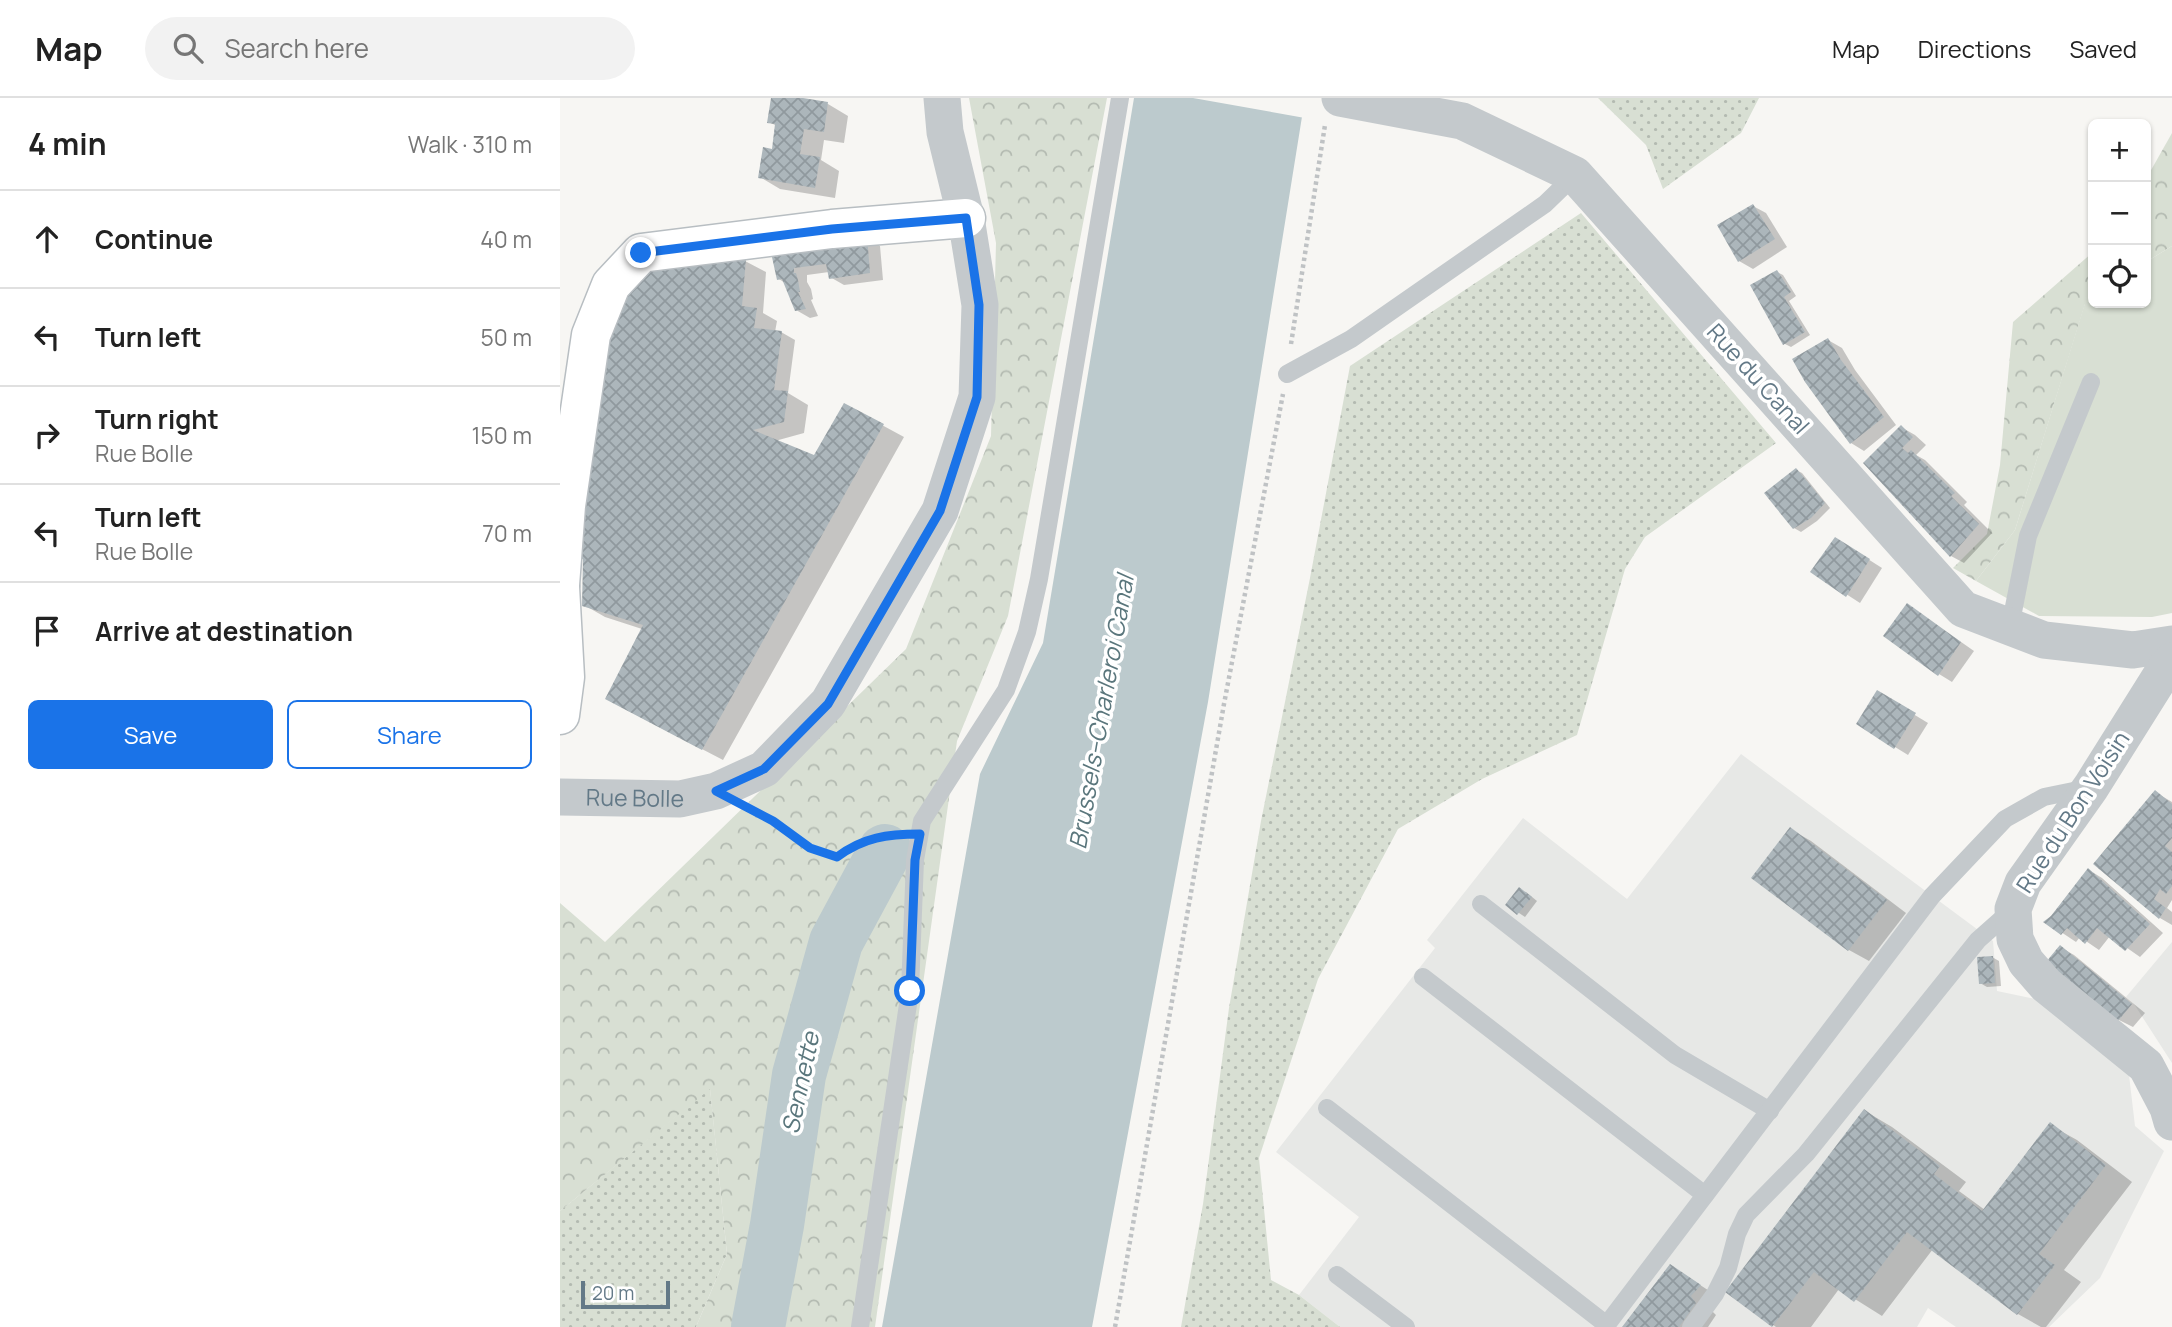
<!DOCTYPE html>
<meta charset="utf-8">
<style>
:root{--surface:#fff;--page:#f2f2f2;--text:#222;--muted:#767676;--line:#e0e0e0;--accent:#1a73e8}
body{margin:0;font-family:Manrope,sans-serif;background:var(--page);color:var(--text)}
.controls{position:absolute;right:21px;top:21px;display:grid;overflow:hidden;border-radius:10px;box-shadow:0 2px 5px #0004}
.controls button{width:63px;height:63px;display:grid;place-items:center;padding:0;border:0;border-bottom:2px solid var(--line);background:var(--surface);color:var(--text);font:35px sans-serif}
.scale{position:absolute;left:21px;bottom:18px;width:89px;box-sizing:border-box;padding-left:7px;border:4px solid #637987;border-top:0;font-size:19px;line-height:24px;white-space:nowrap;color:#637987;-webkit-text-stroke:5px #fff;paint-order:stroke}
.stop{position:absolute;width:21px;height:21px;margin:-16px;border:5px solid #1a73e8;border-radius:50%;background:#fff}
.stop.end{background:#1a73e8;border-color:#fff;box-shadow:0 2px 7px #0008}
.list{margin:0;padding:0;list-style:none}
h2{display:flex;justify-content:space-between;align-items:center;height:91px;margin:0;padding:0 28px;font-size:30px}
h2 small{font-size:23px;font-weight:400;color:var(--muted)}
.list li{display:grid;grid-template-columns:46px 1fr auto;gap:21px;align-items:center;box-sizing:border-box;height:98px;padding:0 28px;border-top:2px solid var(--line)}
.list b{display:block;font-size:26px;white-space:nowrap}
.list p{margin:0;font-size:23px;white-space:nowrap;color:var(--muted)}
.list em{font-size:23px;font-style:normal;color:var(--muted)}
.actions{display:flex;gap:14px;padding:21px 28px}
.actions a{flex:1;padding:16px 0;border:2px solid var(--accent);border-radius:10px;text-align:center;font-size:24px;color:var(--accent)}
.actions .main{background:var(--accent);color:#fff}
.icon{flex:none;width:38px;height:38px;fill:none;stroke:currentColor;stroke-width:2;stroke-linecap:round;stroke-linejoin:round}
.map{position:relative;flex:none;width:1612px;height:1229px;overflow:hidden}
header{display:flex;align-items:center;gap:42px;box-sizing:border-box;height:98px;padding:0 35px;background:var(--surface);border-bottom:2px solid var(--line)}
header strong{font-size:33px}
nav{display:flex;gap:38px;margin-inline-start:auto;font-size:24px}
.search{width:490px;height:63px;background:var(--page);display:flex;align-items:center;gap:18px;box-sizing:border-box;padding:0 24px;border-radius:38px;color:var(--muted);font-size:26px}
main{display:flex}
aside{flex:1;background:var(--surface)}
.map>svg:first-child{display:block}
</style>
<header>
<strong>Map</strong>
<div class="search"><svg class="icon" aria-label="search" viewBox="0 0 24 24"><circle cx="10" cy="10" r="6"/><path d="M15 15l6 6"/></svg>Search here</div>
<nav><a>Map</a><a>Directions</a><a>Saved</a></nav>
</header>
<main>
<aside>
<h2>4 min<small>Walk · 310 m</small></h2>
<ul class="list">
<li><svg class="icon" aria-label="ahead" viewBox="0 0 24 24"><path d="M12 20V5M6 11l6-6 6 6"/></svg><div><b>Continue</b></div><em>40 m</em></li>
<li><svg class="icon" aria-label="left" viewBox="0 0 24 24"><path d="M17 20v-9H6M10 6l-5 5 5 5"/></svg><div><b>Turn left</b></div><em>50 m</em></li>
<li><svg class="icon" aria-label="right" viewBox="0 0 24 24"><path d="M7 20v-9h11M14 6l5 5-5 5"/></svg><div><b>Turn right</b><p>Rue Bolle</p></div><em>150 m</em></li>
<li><svg class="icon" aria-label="left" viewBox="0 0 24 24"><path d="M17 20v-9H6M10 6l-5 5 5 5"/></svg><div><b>Turn left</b><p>Rue Bolle</p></div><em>70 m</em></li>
<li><svg class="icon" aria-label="arrive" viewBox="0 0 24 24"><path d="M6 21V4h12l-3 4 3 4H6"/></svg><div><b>Arrive at destination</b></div></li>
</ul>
<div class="actions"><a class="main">Save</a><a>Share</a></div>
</aside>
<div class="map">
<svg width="1612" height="1229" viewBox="0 0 1612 1229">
<defs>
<pattern id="grass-dots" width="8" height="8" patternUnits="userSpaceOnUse" patternTransform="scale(1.75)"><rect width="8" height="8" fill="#d8dfd3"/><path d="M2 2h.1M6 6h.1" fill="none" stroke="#b3bab1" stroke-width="1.8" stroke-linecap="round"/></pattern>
<pattern id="forest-crowns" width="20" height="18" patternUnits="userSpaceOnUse" patternTransform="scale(1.75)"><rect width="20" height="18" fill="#d8dfd3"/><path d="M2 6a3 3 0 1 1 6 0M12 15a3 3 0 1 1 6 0" fill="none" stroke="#b3bab1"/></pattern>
<pattern id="building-cross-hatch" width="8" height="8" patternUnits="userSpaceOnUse" patternTransform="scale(1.75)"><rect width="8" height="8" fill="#acb6bb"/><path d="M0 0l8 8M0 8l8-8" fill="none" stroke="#90999e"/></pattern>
</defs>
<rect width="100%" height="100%" fill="#f7f6f3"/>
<g fill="#e7e8e6">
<polygon points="1181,656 1433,843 1437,893 1480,902 1569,977 1575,1028 1604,1053 1540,1180 1489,1229 1396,1229 1368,1210 1357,1229 780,1229 739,1197 799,1119 716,1054 875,850 867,842 963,720 1067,801"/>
<polygon points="1612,844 1612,965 1574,906 1566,899"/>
</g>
<g fill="url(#grass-dots)">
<polygon points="1038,0 1199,0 1181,35 1103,91 1086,47"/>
<polygon points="1021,115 1216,345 1085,439 1065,471 1017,637 922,681 838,731 758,881 699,1060 711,1182 739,1197 780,1229 621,1229 643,1106 669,910 701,723 750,480 790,268"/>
<polygon points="150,990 167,1156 136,1229 0,1229 0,1113"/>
</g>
<g fill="url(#forest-crowns)">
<polygon points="409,0 547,0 448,518 397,643 315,1229 136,1229 167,1156 150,991 0,1113 0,805 45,844 346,551 431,338 436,145"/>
<polygon points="1612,35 1612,148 1586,164 1586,81"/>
<polygon points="1533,154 1533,200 1525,206 1455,432 1416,483 1393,470 1427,436 1440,367 1453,224"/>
</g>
<polygon fill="#d8dfd3" points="1612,148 1612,515 1592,519 1479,518 1416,483 1455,432 1525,205 1533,200 1533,205 1586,205 1586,164"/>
<polygon fill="#bccacd" points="574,0 745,0 648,604 532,1229 322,1229 420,676 483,545"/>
<polygon fill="#f7f6f3" points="633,0 749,0 745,20"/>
<g fill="#0003">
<polygon points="213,0 232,0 268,6 288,18 284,45 264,42 261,62 279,73 275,100 220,91 200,79 213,53 217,28 209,24"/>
<polygon points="1193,108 1206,115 1227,149 1193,171 1179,163"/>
<polygon points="307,140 320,148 323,182 284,187 270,179 269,174 247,177 247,184 251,191 253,201 251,202 258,218 250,220 236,212 225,185 219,181 212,151"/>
<polygon points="185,163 206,174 203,215 217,223 215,234 221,234 235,242 228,295 248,307 244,335 215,343 255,359 285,307 344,339 163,662 67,612 82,531 45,519 24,507 24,462 14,456"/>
<polygon points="1217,174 1223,177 1236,198 1229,203 1250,237 1231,249 1225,246"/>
<polygon points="1268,242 1282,250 1295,272 1336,327 1304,353 1291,345"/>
<polygon points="1341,329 1355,337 1366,347 1356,357 1365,362 1407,404 1404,407 1432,435 1404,465 1391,458 1306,365"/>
<polygon points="1236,372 1242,375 1270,410 1257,423 1241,434 1234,430"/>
<polygon points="1289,449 1322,470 1300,505 1252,474"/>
<polygon points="1394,539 1414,553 1392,584 1379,576"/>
<polygon points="1317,594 1368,625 1348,657 1335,649"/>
<polygon points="1595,694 1612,704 1612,802 1607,810 1612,814 1612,827 1600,820 1535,766"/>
<polygon points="1230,731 1251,743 1346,815 1309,863 1289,852 1193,780"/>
<polygon points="1529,772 1542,780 1603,835 1580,859 1550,838 1539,852 1520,839 1516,844 1486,824"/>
<polygon points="966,794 977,803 965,819 947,807"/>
<polygon points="1500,849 1514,857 1585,915 1573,929 1559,922 1488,863"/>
<polygon points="1432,859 1439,863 1441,888 1427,889 1420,885"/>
<polygon points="1305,1013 1332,1029 1406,1084 1399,1093 1425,1112 1490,1027 1517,1042 1572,1084 1504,1172 1521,1184 1486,1229 1481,1229 1458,1216 1373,1151 1322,1218 1279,1191 1251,1229 1216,1229 1168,1193"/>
<polygon points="1131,1181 1160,1200 1150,1211 1156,1217 1148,1229 1064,1229"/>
</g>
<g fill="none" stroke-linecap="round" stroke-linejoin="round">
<polyline stroke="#bccacd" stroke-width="54" points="198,1229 217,1127 239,977 276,844 325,753"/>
</g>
<g fill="url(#building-cross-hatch)">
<polygon points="211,0 243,0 268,4 264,34 244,31 240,56 260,59 255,90 198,80 203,49 212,51 215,26 207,25"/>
<polygon points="1193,106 1215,141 1178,164 1157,127"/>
<polygon points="307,138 310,175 269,181 266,166 234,170 234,175 236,175 238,182 240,194 238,194 246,211 235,213 222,181 217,182 210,150"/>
<polygon points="186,161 182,208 197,210 194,230 222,233 214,292 228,293 224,324 193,332 254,357 284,305 324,326 142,652 45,601 83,527 22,508 23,461 12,457 57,204 65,188 96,170"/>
<polygon points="1217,172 1231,194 1224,199 1245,234 1223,247 1190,187"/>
<polygon points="1268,240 1281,262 1324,319 1290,346 1245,284 1232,261"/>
<polygon points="1341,327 1353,339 1342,350 1348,355 1351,352 1395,395 1391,398 1419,426 1390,459 1303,365"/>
<polygon points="1236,370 1265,405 1251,420 1233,431 1204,395"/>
<polygon points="1275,439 1310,461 1286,499 1250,474"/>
<polygon points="1347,505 1401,544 1378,578 1323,538"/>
<polygon points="1317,592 1356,615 1334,651 1296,626"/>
<polygon points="1595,692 1612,706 1612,740 1605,748 1612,754 1612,788 1606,796 1600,791 1594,801 1606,810 1599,821 1533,766"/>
<polygon points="1230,729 1327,802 1288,853 1191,780"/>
<polygon points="1528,770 1590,826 1565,853 1537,830 1525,846 1507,830 1501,837 1483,824 1491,818"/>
<polygon points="959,789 972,799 957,817 945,807"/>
<polygon points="1500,847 1572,906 1558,923 1486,864"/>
<polygon points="1433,858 1435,885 1419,886 1417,859"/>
<polygon points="1304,1011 1380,1068 1374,1076 1422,1113 1490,1024 1546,1067 1479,1156 1495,1167 1457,1217 1347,1134 1294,1204 1254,1174 1212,1229 1165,1194"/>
<polygon points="1110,1166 1141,1187 1131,1198 1136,1205 1119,1229 1062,1229"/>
</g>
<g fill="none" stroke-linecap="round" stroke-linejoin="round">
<g stroke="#b8bec2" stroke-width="41">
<g id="secondary">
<polyline points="0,487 6,408 31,237 51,187 81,155 272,131 406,120"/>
<polyline points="0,489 5,579 0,617"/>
</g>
</g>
<g stroke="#bfc2c4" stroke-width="4.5" stroke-dasharray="3.5 3.5" stroke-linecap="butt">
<polyline points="731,246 765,27"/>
<path d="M194 713 213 723 250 750 277 759C294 745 317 736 338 736"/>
<polyline points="555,1229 664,606 723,296"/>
</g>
<g stroke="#c4c9cc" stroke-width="18">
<polyline points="727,276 791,241 985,106 1015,77"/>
<polyline points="1450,529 1468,438 1531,284"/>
<polyline points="921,806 1115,957 1210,1013"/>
<polyline points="863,879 1145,1097"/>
<polyline points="767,1010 1047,1227"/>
<polyline points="777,1177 846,1229"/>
<polyline points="300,1229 350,893 355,762 362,723 446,592 467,534 479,481 560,0"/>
<polyline points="1045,1229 1372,798 1445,721 1484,699 1528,690"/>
<polyline points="1131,1229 1155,1196 1168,1170 1177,1136 1186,1117 1246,1056 1418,842 1453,811"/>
</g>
<g stroke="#c4c9cc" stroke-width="37">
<polyline points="780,0 902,23 1015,77 1403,511 1484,542 1573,552 1612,546"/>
<polyline points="1612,563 1605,571 1531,689 1463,785 1453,811 1455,841 1466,864 1486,887 1586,968 1608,1010 1612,1024"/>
<path id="s1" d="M0 699 120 701 156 693 204 671 268 605 380 413 417 299 420 207 406 120 385 34 382 0"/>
</g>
<use href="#secondary" stroke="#fff" stroke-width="38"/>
</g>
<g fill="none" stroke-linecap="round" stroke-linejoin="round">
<path stroke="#1a73e8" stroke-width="9" d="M81 155 272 131 406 120 419 207 417 299 380 413 268 606 204 671 156 693 213 723 250 750 277 759C303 739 328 736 360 736L355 762 350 893"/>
</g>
<g text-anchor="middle" stroke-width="7" stroke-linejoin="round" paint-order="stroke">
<g font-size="23" fill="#637987" stroke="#fff">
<text transform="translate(1198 281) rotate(48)" y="8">Rue du Canal</text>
<text dy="8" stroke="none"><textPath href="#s1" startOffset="75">Rue Bolle</textPath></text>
<text transform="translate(1513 714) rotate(-57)" y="8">Rue du Bon Voisin</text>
</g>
<g font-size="24" font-style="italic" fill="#5a767c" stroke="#fff">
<text transform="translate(542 614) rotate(-80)" y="8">Brussels–Charleroi Canal</text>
<text transform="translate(241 985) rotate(-78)" y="8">Sennette</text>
</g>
</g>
</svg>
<div class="controls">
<button>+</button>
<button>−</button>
<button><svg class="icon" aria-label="locate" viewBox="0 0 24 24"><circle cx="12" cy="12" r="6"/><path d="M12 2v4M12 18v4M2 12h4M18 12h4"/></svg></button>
</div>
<div class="scale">20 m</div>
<div class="stop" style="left:350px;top:893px"></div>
<div class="stop end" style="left:81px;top:155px"></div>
</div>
</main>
